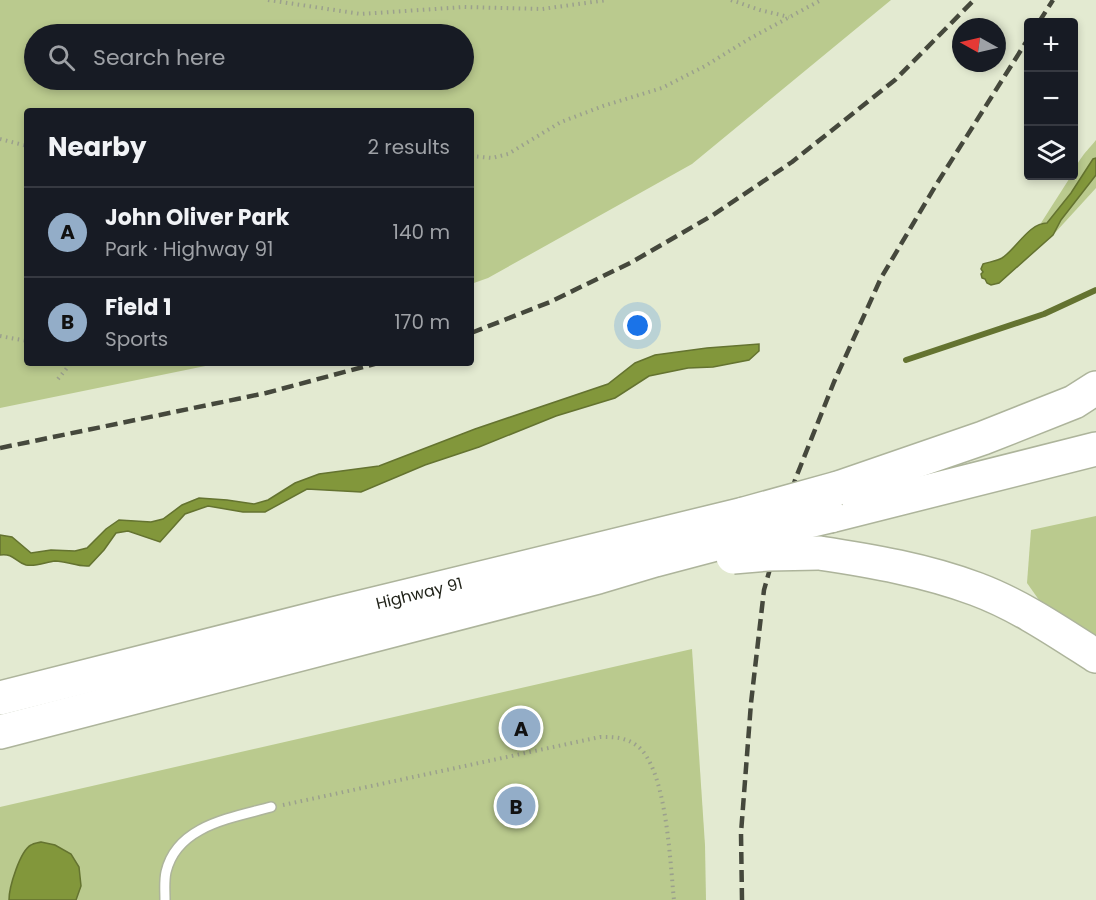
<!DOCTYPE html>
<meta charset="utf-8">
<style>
:root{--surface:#171b24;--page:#242831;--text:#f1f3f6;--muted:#9ea1a6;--line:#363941;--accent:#93adc8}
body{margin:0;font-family:Poppins,sans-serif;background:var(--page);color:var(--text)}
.controls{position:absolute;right:18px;top:18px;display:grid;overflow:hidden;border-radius:6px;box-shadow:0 3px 9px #0003}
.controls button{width:54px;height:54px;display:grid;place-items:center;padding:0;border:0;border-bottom:2px solid var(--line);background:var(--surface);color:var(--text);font:30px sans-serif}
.compass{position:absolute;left:952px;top:18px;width:54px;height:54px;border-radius:50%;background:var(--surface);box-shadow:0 3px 9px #0003;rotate:278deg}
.you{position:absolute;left:638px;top:326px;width:21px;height:21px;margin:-15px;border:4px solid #fff;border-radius:50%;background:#1a73e8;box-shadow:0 0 0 9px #1a73e833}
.badge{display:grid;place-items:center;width:39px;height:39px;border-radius:50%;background:var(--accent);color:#111;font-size:20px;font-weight:700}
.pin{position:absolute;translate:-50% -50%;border:3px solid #fff;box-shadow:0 2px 6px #0006}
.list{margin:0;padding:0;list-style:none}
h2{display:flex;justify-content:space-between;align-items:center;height:78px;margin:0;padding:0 24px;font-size:26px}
h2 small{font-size:20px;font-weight:400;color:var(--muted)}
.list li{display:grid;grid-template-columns:39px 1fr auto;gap:18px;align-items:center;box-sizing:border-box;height:90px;padding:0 24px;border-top:2px solid var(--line)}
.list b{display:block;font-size:22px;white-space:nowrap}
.list p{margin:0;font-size:20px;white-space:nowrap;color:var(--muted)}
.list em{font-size:20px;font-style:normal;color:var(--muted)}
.icon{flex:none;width:33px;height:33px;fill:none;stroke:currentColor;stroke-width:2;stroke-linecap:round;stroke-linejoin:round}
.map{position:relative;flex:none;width:1096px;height:900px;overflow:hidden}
.search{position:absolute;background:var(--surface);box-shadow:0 3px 9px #0003;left:24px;top:24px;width:450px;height:66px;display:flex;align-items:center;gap:15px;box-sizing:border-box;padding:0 21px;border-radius:33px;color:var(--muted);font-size:22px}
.panel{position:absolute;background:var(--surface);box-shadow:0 3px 9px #0003;left:24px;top:108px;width:450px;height:258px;border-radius:6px}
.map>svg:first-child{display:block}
</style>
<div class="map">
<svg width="1096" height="900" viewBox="0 0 1096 900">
<rect width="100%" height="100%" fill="#e3ead1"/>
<g fill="#baca8e" fill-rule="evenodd">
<path d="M0 0H891L692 164 488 278 471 284V111H27V363H220L0 408ZM34 34H464V80H34Z"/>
<path d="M1096 140V158L1093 159 1071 193 1047 223H1041L1071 176H1074C1074 163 1088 150 1096 140Z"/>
<polygon points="1096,175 1096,188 1053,235 1061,220"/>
<polygon points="1096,516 1096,637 1039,600 1027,583 1031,530"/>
<polygon points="692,649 705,845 706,900 0,900 0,807"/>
</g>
<g fill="#82973b" stroke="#647330" stroke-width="1.5">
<path d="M1096 158V175L1061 220 1053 235 999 283 991 285 987 283 985 279 982 278 981 274 983 272 981 269 983 264C989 262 997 261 1002 258 1016 249 1029 223 1047 223L1071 193 1093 159Z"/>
<path d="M759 344V351L749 360 713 367 688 368 649 376 615 398 556 416 479 447 425 465 361 492 307 489 265 512H243L208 506 185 514 160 542 128 531 116 533 104 550 89 566C77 567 67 561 55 561 46 562 36 567 26 565 15 562 14 553 0 555V535L12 537 31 553 51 550 75 551 87 548 106 529 119 520 151 522 163 519 182 505 199 498 227 500 254 504 268 500 295 483 319 474 379 466 475 429 608 384 635 363 655 355 707 348Z"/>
<path d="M41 842 55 845 71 854 79 867 81 886 76 900H9C9 887 20 851 31 845 34 843 38 843 41 842Z"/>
</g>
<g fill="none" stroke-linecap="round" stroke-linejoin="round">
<polyline stroke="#647330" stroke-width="6" points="906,360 1044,314 1096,290"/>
<g stroke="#adb49b" stroke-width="12">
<path id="service" d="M165 900C165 891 164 881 166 872 177 825 232 818 271 807"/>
</g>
<g stroke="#adb49b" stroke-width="36">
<g id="motorway">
<polyline points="838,488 983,438 1074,402 1096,388"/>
<polyline points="830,516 1096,449"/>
<path d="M819 553C872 561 925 570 976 589 1019 605 1057 631 1096 656"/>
<path id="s1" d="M0 698 333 614 744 514"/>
<polyline points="0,732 598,577 655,560 727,541"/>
</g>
</g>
<g stroke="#9ba08d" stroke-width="4" stroke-dasharray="1.5 4.5" stroke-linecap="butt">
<polyline points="268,0 361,14 464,7 542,9 607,0"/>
<polyline points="731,0 760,10 789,17"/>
<polyline points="0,139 27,146"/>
<polyline points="471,156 492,158 508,154 561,122 603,106 662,88 705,66 749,39 821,0"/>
<polyline points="0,336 27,341"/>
<polyline points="58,379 71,363"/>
<path d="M283 805 600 737C613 737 625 737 636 745 667 766 670 864 674 900"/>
</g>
<use href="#service" stroke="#fff" stroke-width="9"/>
<use href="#motorway" stroke="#fff" stroke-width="33"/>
<g stroke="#45483c" stroke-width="4.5" stroke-dasharray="12 6" stroke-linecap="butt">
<polyline points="1039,22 1053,0"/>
<polyline points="471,333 550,302 632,262 713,215 792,162 895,80 974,0"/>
<polyline points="0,448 266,393 378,363"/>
<polyline points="742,900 741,833 751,703 764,590 795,480 834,382 881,278 936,185 1028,39"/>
</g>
<g stroke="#adb49b" stroke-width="36" stroke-linecap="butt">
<g id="motorway-bridge">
<polyline points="744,514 838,488"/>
<polyline points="737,538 830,516"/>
<polyline points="733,557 768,554 819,553"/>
</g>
</g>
<use href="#motorway-bridge" stroke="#fff" stroke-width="33"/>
</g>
<g text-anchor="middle" stroke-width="5" stroke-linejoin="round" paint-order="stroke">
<g font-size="16" fill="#1e2017" stroke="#f0f8de">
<text dy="6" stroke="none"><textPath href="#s1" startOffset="432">Highway 91</textPath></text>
</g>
</g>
</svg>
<div class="controls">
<button>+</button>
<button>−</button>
<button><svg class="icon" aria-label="layers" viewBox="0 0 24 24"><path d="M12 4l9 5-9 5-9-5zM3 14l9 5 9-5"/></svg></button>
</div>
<svg class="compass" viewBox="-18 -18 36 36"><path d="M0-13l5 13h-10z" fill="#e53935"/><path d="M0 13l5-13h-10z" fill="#9ea1a6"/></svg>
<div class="you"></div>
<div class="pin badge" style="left:521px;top:728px">A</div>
<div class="pin badge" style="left:516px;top:806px">B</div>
<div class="search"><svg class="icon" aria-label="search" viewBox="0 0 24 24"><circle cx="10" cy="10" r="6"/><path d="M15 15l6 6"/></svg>Search here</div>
<section class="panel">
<h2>Nearby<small>2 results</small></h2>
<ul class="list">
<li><span class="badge">A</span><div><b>John Oliver Park</b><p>Park · Highway 91</p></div><em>140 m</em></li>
<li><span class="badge">B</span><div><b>Field 1</b><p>Sports</p></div><em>170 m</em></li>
</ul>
</section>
</div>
